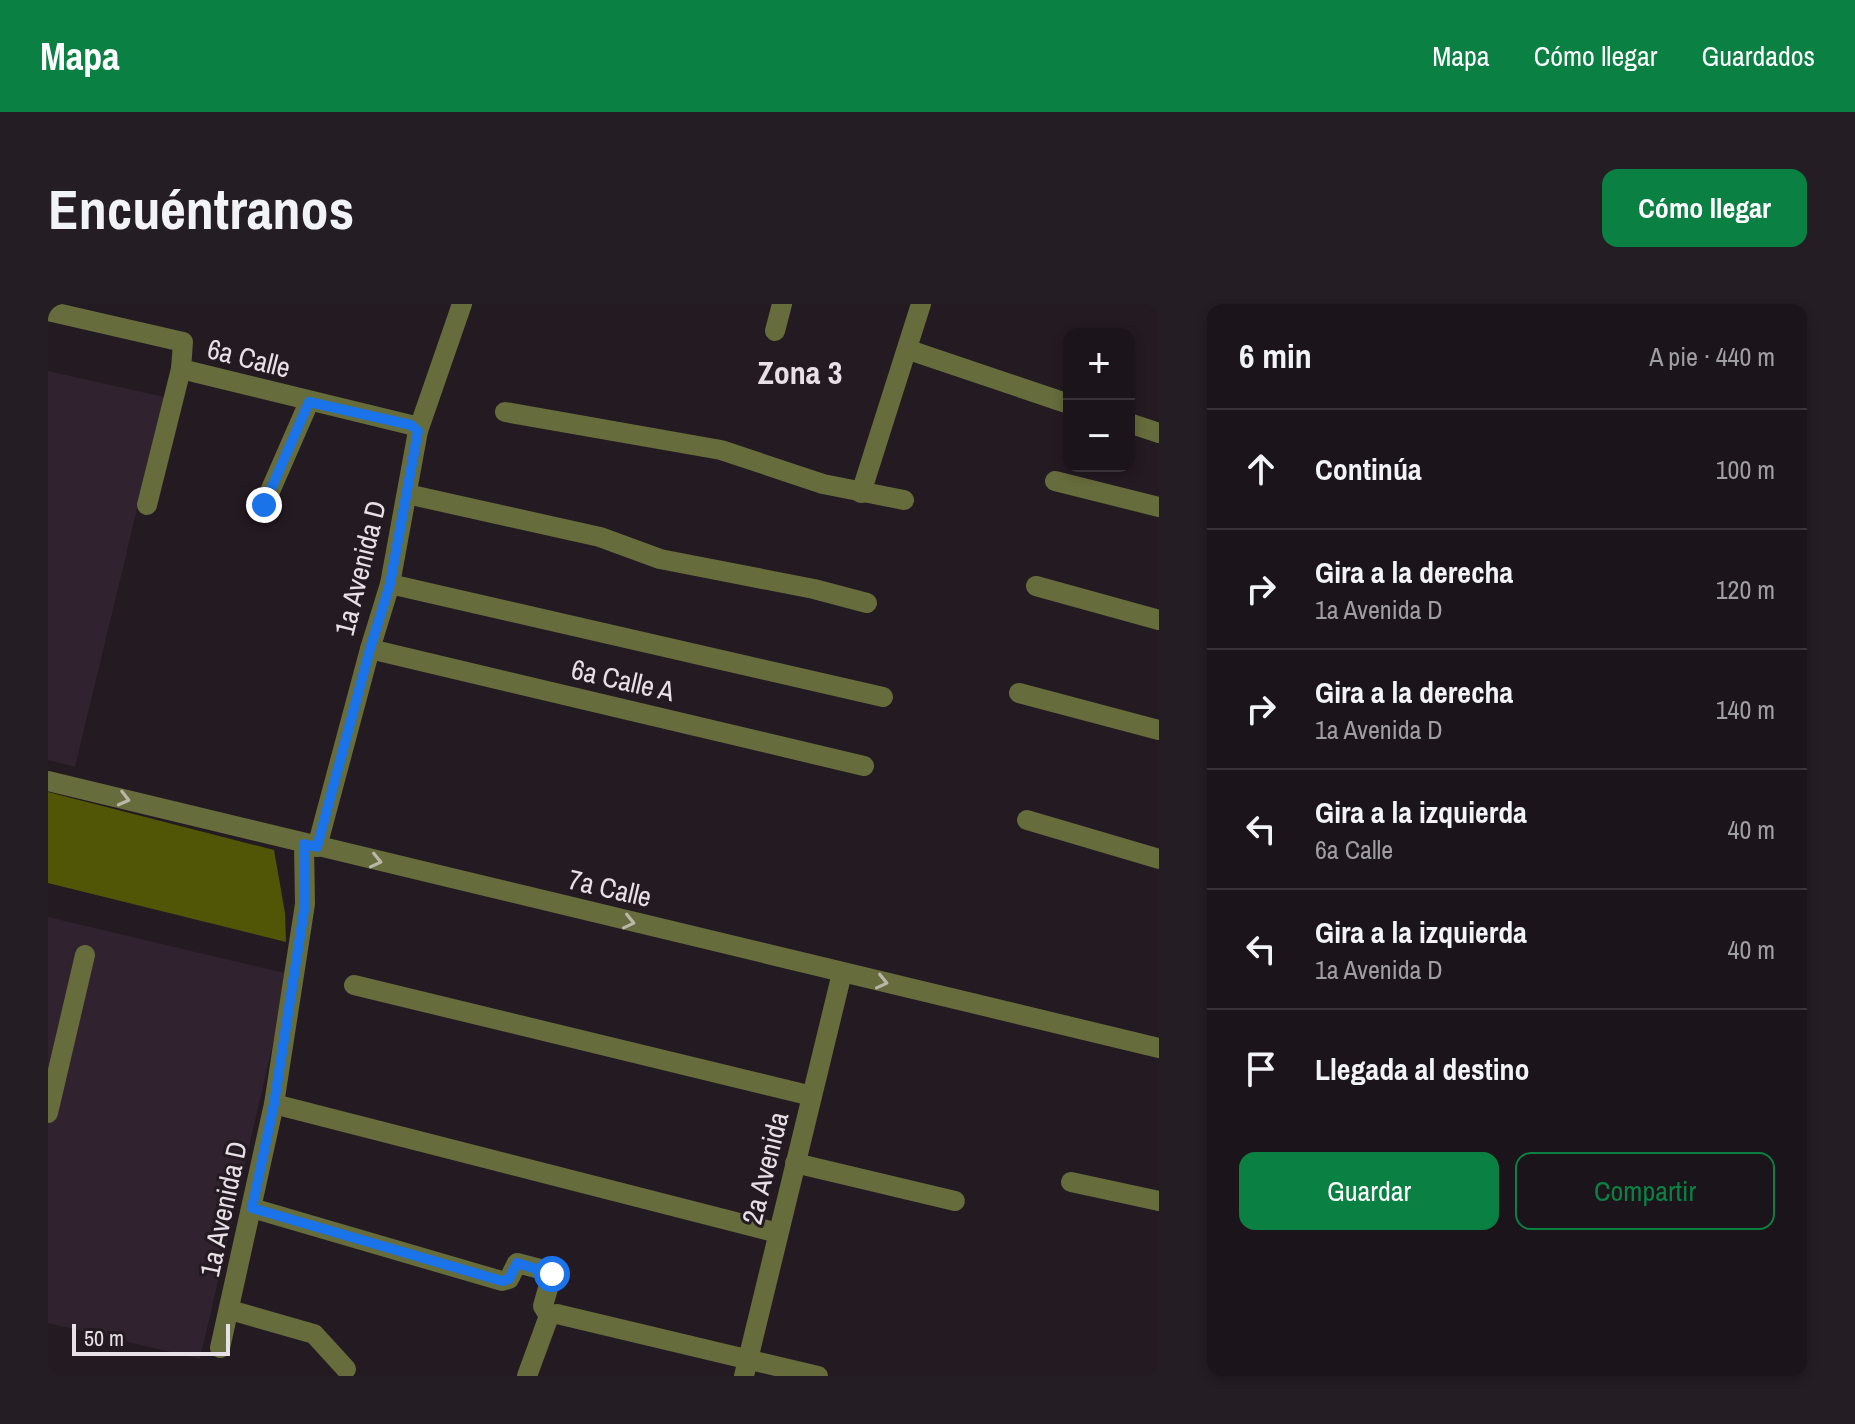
<!DOCTYPE html>
<html lang="es">
<meta charset="utf-8">
<style>
:root{--surface:#1b141a;--page:#241d23;--text:#f1f3f6;--muted:#a09ea2;--line:#393339;--accent:#0b8043}
body{margin:0;font-family:"Archivo Narrow",sans-serif;background:var(--page);color:var(--text)}
.controls{position:absolute;right:24px;top:24px;display:grid;overflow:hidden;border-radius:16px;box-shadow:0 4px 12px #0003}
.controls button{width:72px;height:72px;display:grid;place-items:center;padding:0;border:0;border-bottom:2px solid var(--line);background:var(--surface);color:var(--text);font:40px sans-serif}
.scale{position:absolute;left:24px;bottom:20px;width:158px;box-sizing:border-box;padding-left:8px;border:4px solid #e7e0e6;border-top:0;font-size:22px;line-height:28px;white-space:nowrap;color:#e7e0e6;-webkit-text-stroke:6px #241a22;paint-order:stroke}
.stop{position:absolute;width:24px;height:24px;margin:-18px;border:6px solid #1a73e8;border-radius:50%;background:#fff}
.stop.end{background:#1a73e8;border-color:#fff;box-shadow:0 2px 8px #0008}
.list{margin:0;padding:0;list-style:none}
h2{display:flex;justify-content:space-between;align-items:center;height:104px;margin:0;padding:0 32px;font-size:34px}
h2 small{font-size:26px;font-weight:400;color:var(--muted)}
.list li{display:grid;grid-template-columns:52px 1fr auto;gap:24px;align-items:center;box-sizing:border-box;height:120px;padding:0 32px;border-top:2px solid var(--line)}
.list b{display:block;font-size:30px;white-space:nowrap}
.list p{margin:0;font-size:26px;white-space:nowrap;color:var(--muted)}
.list em{font-size:26px;font-style:normal;color:var(--muted)}
.actions{display:flex;gap:16px;padding:24px 32px}
.actions a{flex:1;padding:18px 0;border:2px solid var(--accent);border-radius:16px;text-align:center;font-size:28px;color:var(--accent)}
.actions .main{background:var(--accent);color:#fff}
.icon{flex:none;width:44px;height:44px;fill:none;stroke:currentColor;stroke-width:2;stroke-linecap:round;stroke-linejoin:round}
.map{position:relative;flex:none;width:1111px;height:1072px;overflow:hidden;border-radius:16px}
header{display:flex;align-items:center;gap:48px;box-sizing:border-box;height:112px;padding:0 40px;background:var(--accent);color:#fff}
header strong{font-size:38px}
nav{display:flex;gap:44px;margin-inline-start:auto;font-size:28px}
.intro{display:flex;align-items:center;justify-content:space-between;box-sizing:border-box;height:192px;padding:0 48px}
h1{margin:0;font-size:56px}
.button{padding:20px 36px;border-radius:16px;background:var(--accent);color:#fff;font-size:28px;font-weight:700}
main{display:flex;gap:48px;padding:0 48px}
aside{flex:1;background:var(--surface);border-radius:16px;box-shadow:0 4px 12px #0003}
.map>svg:first-child{display:block}
</style>
<header>
<strong>Mapa</strong>
<nav><a>Mapa</a><a>Cómo llegar</a><a>Guardados</a></nav>
</header>
<div class="intro"><h1>Encuéntranos</h1><a class="button">Cómo llegar</a></div>
<main>
<div class="map">
<svg width="1111" height="1072" viewBox="0 0 1111 1072">
<rect width="100%" height="100%" fill="#241a22"/>
<g fill="#30222e">
<polygon points="0,67 116,93 27,463 0,456"/>
<polygon points="0,613 241,670 152,1055 0,1019"/>
</g>
<polygon fill="#505605" points="0,488 226,546 237,609 238,638 0,579"/>
<g fill="none" stroke-linecap="round" stroke-linejoin="round">
<g stroke="#666c3b" stroke-width="20">
<polyline points="0,7 135,38 133,65 99,201"/>
<polyline points="727,27 734,0"/>
<polyline points="861,46 1021,100"/>
<polyline points="133,65 363,121 370,127"/>
<polyline points="457,108 673,146 775,180 856,196"/>
<polyline points="1081,119 1111,129"/>
<polyline points="1007,177 1111,203"/>
<polyline points="813,189 873,0"/>
<polyline points="359,190 552,233 612,255 766,285 819,299"/>
<polyline points="216,201 261,98"/>
<polyline points="342,280 835,393"/>
<polyline points="988,282 1111,316"/>
<polyline points="322,345 816,462"/>
<polyline points="971,389 1111,426"/>
<polyline points="0,477 1111,744"/>
<polyline points="979,516 1111,555"/>
<polyline points="269,543 322,345 342,280 370,127 414,0"/>
<polyline points="306,681 764,792"/>
<polyline points="226,800 730,929"/>
<polyline points="0,809 37,651"/>
<polyline points="747,859 907,897"/>
<polyline points="1023,878 1111,897"/>
<polyline points="204,904 454,977 461,975 469,959 500,967 504,970 495,1002 501,1012"/>
<polyline points="182,1006 266,1030 298,1065"/>
<polyline points="501,1012 509,1010 770,1072"/>
<polyline points="172,1044 226,800 257,600 256,540"/>
<polyline points="479,1072 501,1012"/>
<polyline points="696,1072 794,669"/>
</g>
</g>
<defs><path id="oneway-chevron" d="M-2-3.5L2.5 0L-2 3.5" fill="none" stroke-width="1.6" stroke-linecap="round" stroke-linejoin="round" transform="scale(2)"/></defs>
<g stroke="#bab7aa">
<use href="#oneway-chevron" transform="translate(76 495) rotate(14)"/>
<use href="#oneway-chevron" transform="translate(328 557) rotate(13)"/>
<use href="#oneway-chevron" transform="translate(581 618) rotate(13)"/>
<use href="#oneway-chevron" transform="translate(834 678) rotate(13)"/>
</g>
<g fill="none" stroke-linecap="round" stroke-linejoin="round">
<polyline stroke="#1a73e8" stroke-width="10" points="216,201 261,98 363,121 370,127 342,280 322,345 269,543 256,540 257,600 226,800 204,904 454,977 461,975 469,959 504,970"/>
</g>
<g text-anchor="middle" stroke-width="6" stroke-linejoin="round" paint-order="stroke">
<g font-size="28" fill="#e7e0e6" stroke="#241a22">
<text transform="translate(201 54) rotate(14)" y="10">6a Calle</text>
<text transform="translate(312 264) rotate(-76)" y="10">1a Avenida D</text>
<text transform="translate(575 376) rotate(13)" y="10">6a Calle A</text>
<text transform="translate(562 584) rotate(13)" y="10">7a Calle</text>
<text transform="translate(717 864) rotate(-76)" y="10">2a Avenida</text>
<text transform="translate(175 905) rotate(-78)" y="10">1a Avenida D</text>
</g>
<g font-size="32" font-weight="bold" fill="#e7e0e6" stroke="#241a22">
<text x="752" y="80">Zona 3</text>
</g>
</g>
</svg>
<div class="controls">
<button>+</button>
<button>−</button>
</div>
<div class="scale">50 m</div>
<div class="stop" style="left:504px;top:970px"></div>
<div class="stop end" style="left:216px;top:201px"></div>
</div>
<aside>
<h2>6 min<small>A pie · 440 m</small></h2>
<ul class="list">
<li><svg class="icon" aria-label="ahead" viewBox="0 0 24 24"><path d="M12 20V5M6 11l6-6 6 6"/></svg><div><b>Continúa</b></div><em>100 m</em></li>
<li><svg class="icon" aria-label="right" viewBox="0 0 24 24"><path d="M7 20v-9h11M14 6l5 5-5 5"/></svg><div><b>Gira a la derecha</b><p>1a Avenida D</p></div><em>120 m</em></li>
<li><svg class="icon" aria-label="right" viewBox="0 0 24 24"><path d="M7 20v-9h11M14 6l5 5-5 5"/></svg><div><b>Gira a la derecha</b><p>1a Avenida D</p></div><em>140 m</em></li>
<li><svg class="icon" aria-label="left" viewBox="0 0 24 24"><path d="M17 20v-9H6M10 6l-5 5 5 5"/></svg><div><b>Gira a la izquierda</b><p>6a Calle</p></div><em>40 m</em></li>
<li><svg class="icon" aria-label="left" viewBox="0 0 24 24"><path d="M17 20v-9H6M10 6l-5 5 5 5"/></svg><div><b>Gira a la izquierda</b><p>1a Avenida D</p></div><em>40 m</em></li>
<li><svg class="icon" aria-label="arrive" viewBox="0 0 24 24"><path d="M6 21V4h12l-3 4 3 4H6"/></svg><div><b>Llegada al destino</b></div></li>
</ul>
<div class="actions"><a class="main">Guardar</a><a>Compartir</a></div>
</aside>
</main>
